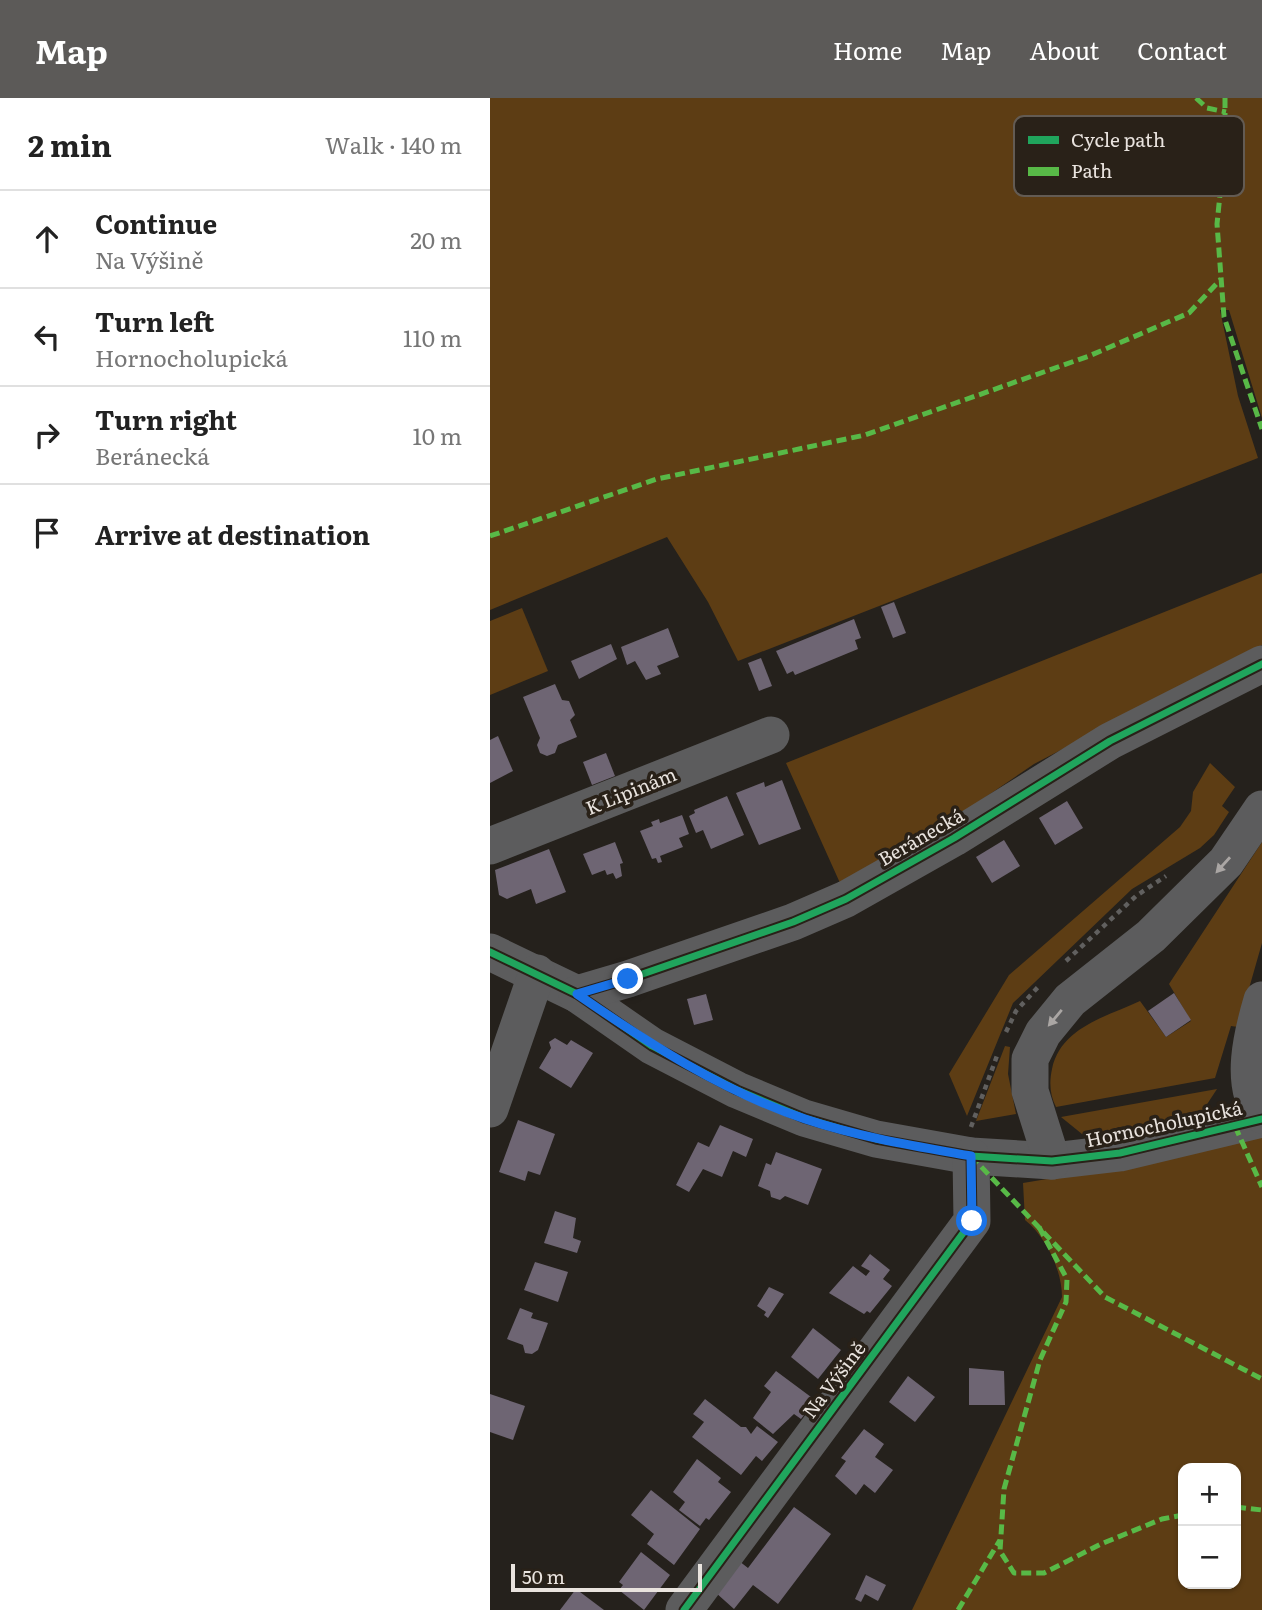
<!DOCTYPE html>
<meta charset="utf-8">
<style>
:root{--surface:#fff;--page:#f6f6f6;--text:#222;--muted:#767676;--line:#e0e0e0;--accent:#5c5a58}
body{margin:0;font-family:Literata,serif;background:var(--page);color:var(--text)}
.controls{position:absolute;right:21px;bottom:21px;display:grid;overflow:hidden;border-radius:14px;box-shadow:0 2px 5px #0004}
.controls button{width:63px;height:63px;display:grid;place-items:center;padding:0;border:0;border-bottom:2px solid var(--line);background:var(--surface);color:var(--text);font:35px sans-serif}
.scale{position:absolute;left:21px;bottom:18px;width:191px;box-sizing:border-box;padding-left:7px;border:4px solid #e9e3de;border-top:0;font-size:19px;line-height:24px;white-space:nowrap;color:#e9e3de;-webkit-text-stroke:5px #292118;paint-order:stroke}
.stop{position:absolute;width:21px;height:21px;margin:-16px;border:5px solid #1a73e8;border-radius:50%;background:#fff}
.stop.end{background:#1a73e8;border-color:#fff;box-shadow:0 2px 7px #0008}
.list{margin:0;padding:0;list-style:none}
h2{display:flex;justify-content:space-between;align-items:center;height:91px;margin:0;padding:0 28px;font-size:30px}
h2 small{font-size:23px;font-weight:400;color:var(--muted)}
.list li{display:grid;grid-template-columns:46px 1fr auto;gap:21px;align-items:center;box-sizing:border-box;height:98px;padding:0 28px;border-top:2px solid var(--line)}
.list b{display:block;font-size:26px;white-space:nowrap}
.list p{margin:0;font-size:23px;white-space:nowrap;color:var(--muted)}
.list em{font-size:23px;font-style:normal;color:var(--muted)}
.icon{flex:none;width:38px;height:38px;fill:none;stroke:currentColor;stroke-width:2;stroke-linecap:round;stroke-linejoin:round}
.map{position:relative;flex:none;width:772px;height:1512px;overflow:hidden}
header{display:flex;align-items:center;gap:42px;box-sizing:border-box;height:98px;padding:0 35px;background:var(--accent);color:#fff}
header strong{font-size:33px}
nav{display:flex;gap:38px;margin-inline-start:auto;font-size:24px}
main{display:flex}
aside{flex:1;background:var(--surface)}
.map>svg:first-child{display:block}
</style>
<header>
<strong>Map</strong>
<nav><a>Home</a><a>Map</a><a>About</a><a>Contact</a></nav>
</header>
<main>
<aside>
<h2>2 min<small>Walk · 140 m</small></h2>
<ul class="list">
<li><svg class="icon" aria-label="ahead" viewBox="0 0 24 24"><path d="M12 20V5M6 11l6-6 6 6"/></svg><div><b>Continue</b><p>Na Výšině</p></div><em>20 m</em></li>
<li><svg class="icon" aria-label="left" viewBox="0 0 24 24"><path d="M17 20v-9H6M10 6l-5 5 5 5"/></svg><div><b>Turn left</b><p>Hornocholupická</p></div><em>110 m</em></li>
<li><svg class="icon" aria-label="right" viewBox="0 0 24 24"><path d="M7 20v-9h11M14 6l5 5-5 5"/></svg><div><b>Turn right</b><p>Beránecká</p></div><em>10 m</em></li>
<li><svg class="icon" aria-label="arrive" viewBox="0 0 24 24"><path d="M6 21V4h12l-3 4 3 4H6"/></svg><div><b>Arrive at destination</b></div></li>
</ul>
</aside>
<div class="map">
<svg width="772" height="1512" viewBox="0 0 772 1512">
<rect width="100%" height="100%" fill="#25211c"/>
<g fill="#5d3d14" fill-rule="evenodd">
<polygon points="0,0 772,0 772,320 739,212 730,212 748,298 768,360 248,563 218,504 177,439 0,512"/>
<polygon points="772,475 772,547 544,666 453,728 350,785 296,665"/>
<polygon points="32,510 58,573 0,597 0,523"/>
<polygon points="720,665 745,689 732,708 739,714 724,737 710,750 642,791 523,905 477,1018 459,976 519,877 690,729 701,713 703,694"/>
<path d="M772 744V845L748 929 741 928 725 980 566 1009C560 997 559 985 562 971 571 929 616 919 650 903L676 939 701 923 679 886Z"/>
<polygon points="515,948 520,949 518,976 526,1016 486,1023"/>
<polygon points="727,991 710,1017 697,1028 603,1040 592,1036 571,1019"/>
<path d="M772 1038V1512H422L572 1199C572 1172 556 1139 535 1122L533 1085 635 1068ZM693 1370H746V1486H693Z"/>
</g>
<g fill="#6e6573">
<polygon points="404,504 416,535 403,540 391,509"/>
<polygon points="364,521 371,540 365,542 368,551 305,577 303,573 297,576 286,553"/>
<polygon points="178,530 189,559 167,568 171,576 156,582 145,563 137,567 131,549"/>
<polygon points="121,546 127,561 89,581 81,563"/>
<polygon points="271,560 282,588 269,593 258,565"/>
<polygon points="65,586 72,602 79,603 85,617 80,622 87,639 68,647 65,655 57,658 50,655 47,647 50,640 33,599"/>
<polygon points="8,638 23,673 0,685 0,642"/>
<polygon points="116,655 125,678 102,687 93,664"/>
<polygon points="292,682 311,731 269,747 246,695 274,684 275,689"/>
<polygon points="237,698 254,737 221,751 213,732 206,735 199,718 205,715 204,712"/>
<polygon points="577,703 593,730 565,747 549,720"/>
<polygon points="192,717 199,736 189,740 193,749 170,758 172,764 168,765 166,760 162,761 150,733 163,728 161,724 169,721 170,725"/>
<polygon points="514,742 530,768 502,785 486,759"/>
<polygon points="125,744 133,765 130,766 132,778 126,781 123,775 117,777 115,772 102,777 93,756"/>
<polygon points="59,751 76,794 46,806 41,791 17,801 9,797 5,772"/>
<polygon points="684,895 701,922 676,939 658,913"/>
<polygon points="216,896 223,922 204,927 197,901"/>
<polygon points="65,940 77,947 81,942 103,955 81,990 49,970 61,950 59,944"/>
<polygon points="28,1022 65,1036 50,1077 38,1073 35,1083 9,1074"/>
<polygon points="230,1027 263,1041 256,1059 243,1053 232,1079 213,1071 199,1094 186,1087 208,1044 219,1049"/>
<polygon points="286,1054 332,1071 318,1107 295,1098 290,1102 281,1099 280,1093 268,1088 276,1065 281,1067"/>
<polygon points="65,1113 86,1120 83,1140 91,1143 87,1155 54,1145"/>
<polygon points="380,1156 400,1172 393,1181 402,1188 380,1215 377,1213 374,1216 339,1195 363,1168 376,1178 380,1173 371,1168"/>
<polygon points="45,1164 78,1174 68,1204 34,1192"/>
<polygon points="279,1189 294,1196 278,1220 274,1217 276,1214 267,1208"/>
<polygon points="30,1210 43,1215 41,1220 58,1225 48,1252 42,1256 35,1255 33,1247 17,1241"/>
<polygon points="323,1230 351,1252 328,1281 301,1259"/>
<polygon points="479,1270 514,1273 515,1307 479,1307"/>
<polygon points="286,1273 321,1299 316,1304 321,1308 311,1321 304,1316 283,1336 263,1320 281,1294 274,1288"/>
<polygon points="418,1278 445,1299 425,1324 399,1304"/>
<polygon points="0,1296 35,1308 23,1342 0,1334"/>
<polygon points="215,1301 251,1329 256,1329 261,1336 267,1328 288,1344 272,1363 266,1358 251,1377 202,1339 214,1324 203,1316"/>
<polygon points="374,1331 394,1346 385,1359 403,1372 385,1395 374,1386 366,1397 345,1378 356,1363 351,1360"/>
<polygon points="207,1361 231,1380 228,1384 241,1394 219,1422 216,1420 210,1428 189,1412 195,1404 183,1394"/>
<polygon points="161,1392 210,1431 184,1467 157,1446 164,1436 141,1417"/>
<polygon points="304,1409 341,1436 288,1506 263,1487 244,1511 225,1494 249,1463 258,1470"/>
<polygon points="151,1454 180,1477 154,1512 129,1492 133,1487 129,1484"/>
<polygon points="376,1477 396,1487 388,1503 375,1496 371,1504 365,1501"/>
<polygon points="86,1491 114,1512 70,1512"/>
</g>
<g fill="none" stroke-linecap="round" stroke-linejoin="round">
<g stroke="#61605f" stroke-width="4.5" stroke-dasharray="5 5" stroke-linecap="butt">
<polyline points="576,863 646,798 676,778"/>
<polyline points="516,934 526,913 549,888"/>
<polyline points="481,1029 508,955"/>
</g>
<g stroke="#5c5c5d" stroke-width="37">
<polyline points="0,748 281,637"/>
<polyline points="0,854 87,896 162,948 247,992 314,1020 386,1041 481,1058 562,1063 630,1055 772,1021"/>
<polyline points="87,896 138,881 303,824 356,801 464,740 620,643 772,566"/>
<path d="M772 902C762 936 749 986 772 1017"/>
<polyline points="0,1011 47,875"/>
<polyline points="562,1063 540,993 540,961 553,935 580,902 661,838 736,764 772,711"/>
<polyline points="194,1512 482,1123 481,1058"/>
</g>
<g stroke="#58b947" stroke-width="5" stroke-dasharray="10 5" stroke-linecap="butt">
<polyline points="706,0 717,10 736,14"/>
<polyline points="735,0 735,47 727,126 734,219 772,331"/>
<polyline points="0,438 167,381 375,337 599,258 699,215 731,181"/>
<polyline points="745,1028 772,1089"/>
<polyline points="481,1058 615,1199 772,1281"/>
<polyline points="549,1129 577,1181 576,1204 550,1262 514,1391 510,1453 524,1475 554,1475 611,1446 672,1421 693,1417"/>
<polyline points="746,1409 772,1412"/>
<polyline points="468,1512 510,1442"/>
</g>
<g stroke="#292118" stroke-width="11">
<g id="cycleway">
<polyline points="0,854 87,896 162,948 247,992 314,1020 386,1041 481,1058 562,1063 630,1055 772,1021"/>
<polyline points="87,896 138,881 303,824 356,801 464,740 620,643 772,566"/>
<polyline points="194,1512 482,1123 481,1058"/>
</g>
</g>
<use href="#cycleway" stroke="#20a55d" stroke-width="7"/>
</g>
<defs><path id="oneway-solid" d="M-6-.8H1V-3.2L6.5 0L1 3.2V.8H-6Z" transform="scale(1.75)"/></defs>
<g fill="#aaa6a4">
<use href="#oneway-solid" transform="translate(733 767) rotate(132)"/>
<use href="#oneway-solid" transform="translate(565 920) rotate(130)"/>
</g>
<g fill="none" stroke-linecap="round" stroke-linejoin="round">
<path stroke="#1a73e8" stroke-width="9" d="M138 881 87 896C158 945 232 993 315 1021 369 1039 425 1048 481 1058L482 1123"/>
</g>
<g text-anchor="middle" stroke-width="7" stroke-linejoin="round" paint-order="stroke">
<g font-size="19" fill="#e9e3de" stroke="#292118">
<text transform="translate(141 693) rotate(-22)" y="7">K Lipinám</text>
<text transform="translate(431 739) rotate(-30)" y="7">Beránecká</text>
<text transform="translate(674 1026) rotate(-12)" y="7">Hornocholupická</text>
<text transform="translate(344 1282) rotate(-53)" y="7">Na Výšině</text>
</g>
</g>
<rect x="524" y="18" width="230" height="80" rx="10" fill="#292118" stroke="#635b53" stroke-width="2"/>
<rect x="538" y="38" width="31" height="8" fill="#20a55d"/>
<rect x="538" y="69" width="31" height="9" fill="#58b947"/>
<g font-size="19" fill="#e9e3de">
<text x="581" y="49">Cycle path</text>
<text x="581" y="80">Path</text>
</g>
</svg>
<div class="controls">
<button>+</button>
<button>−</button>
</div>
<div class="scale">50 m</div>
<div class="stop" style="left:482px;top:1123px"></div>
<div class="stop end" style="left:138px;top:881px"></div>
</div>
</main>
